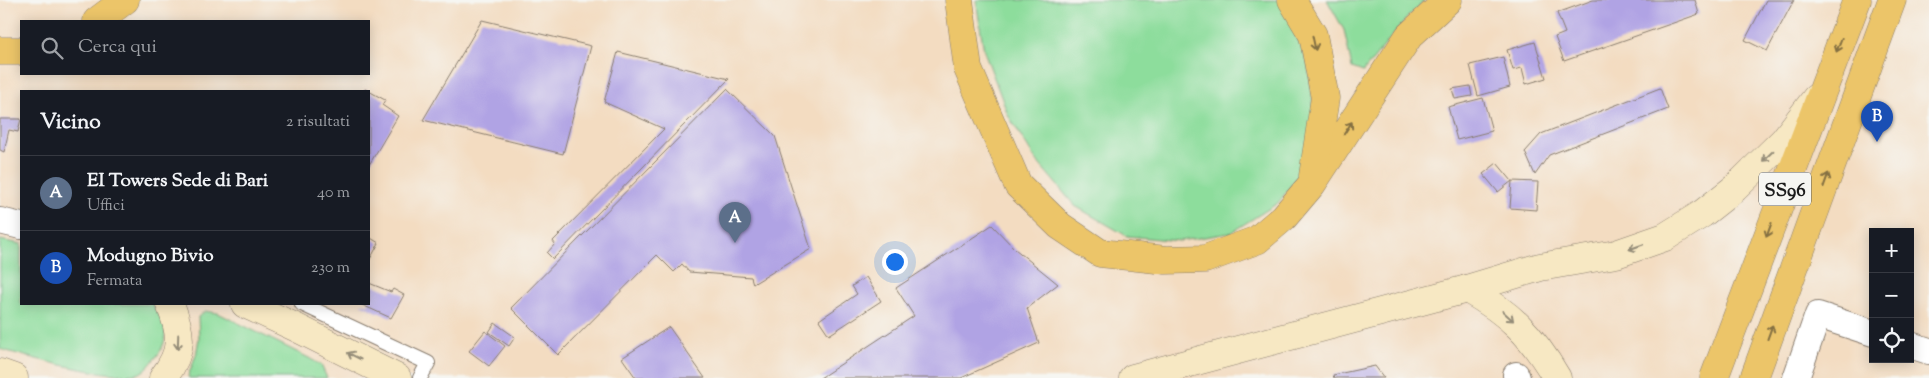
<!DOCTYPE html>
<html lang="it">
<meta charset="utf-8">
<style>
:root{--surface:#171b24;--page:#20242c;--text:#f1f3f6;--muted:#9ea1a6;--line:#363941;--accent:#db2777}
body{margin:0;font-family:"Sorts Mill Goudy",serif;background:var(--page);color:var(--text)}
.controls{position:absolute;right:15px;bottom:15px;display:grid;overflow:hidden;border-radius:0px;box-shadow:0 2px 12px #0003}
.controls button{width:45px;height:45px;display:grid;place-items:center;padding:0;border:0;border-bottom:1px solid var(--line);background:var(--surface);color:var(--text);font:25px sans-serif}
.you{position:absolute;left:894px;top:261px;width:18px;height:18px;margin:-12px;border:4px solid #fff;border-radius:50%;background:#1a73e8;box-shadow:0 0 0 8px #1a73e833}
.badge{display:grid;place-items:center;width:32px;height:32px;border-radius:50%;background:var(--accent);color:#fff;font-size:16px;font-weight:700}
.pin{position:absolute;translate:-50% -41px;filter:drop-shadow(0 1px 2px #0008)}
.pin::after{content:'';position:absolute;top:26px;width:18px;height:15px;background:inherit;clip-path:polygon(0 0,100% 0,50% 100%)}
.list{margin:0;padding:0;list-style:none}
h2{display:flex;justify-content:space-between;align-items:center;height:65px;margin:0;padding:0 20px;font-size:21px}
h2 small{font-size:16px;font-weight:400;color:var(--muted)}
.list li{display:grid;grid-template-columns:32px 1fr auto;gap:15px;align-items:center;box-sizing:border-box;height:75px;padding:0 20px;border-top:1px solid var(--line)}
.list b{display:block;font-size:19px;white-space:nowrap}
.list p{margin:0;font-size:16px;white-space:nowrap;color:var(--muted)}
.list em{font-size:16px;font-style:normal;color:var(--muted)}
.icon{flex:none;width:28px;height:28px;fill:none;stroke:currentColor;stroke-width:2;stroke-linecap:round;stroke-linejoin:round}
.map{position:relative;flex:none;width:1929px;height:378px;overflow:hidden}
.search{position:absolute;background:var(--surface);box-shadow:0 2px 12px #0003;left:20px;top:20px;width:350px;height:55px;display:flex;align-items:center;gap:12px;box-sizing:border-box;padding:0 18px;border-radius:0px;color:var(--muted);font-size:19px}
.panel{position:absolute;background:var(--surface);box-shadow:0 2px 12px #0003;left:20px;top:90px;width:350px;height:215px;border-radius:0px}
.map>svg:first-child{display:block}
</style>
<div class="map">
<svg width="1929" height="378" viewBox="0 0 1929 378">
<rect width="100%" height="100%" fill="#f6f6f2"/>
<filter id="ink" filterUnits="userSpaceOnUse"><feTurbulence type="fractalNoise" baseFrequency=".02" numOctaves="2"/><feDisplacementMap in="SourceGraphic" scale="10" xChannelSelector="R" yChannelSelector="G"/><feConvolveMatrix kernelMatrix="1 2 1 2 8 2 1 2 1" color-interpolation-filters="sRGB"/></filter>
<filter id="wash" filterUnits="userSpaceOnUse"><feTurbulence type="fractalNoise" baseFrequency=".0096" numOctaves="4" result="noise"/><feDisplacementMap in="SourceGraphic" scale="20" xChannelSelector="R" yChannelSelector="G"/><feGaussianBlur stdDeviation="1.12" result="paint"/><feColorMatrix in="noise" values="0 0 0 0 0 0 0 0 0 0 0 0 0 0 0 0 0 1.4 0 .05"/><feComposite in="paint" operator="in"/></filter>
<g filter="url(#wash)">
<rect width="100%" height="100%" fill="#f3dcc1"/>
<g fill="#8ddd9c" stroke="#547c5c">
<polygon points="976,0 1278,0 1287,13 1308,64 1315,118 1303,170 1278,203 1230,233 1180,241 1127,236 1075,206 1035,159 1008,115 984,51"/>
<polygon points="1327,0 1425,0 1408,17 1363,72 1352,68 1344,30"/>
<path d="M0 240 21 244V304H152C164 321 172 336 157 356 151 363 147 370 138 374 105 378 34 359 0 349Z"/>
<polygon points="205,311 218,313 309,358 321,365 327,378 189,378 188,376 196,355 199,338 198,317"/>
</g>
<g id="blocks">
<g fill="#b0a3e4">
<polygon points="1593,0 1695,0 1699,14 1564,61 1555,37 1565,33 1557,13"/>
<polygon points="1766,0 1794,0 1767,51 1745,40"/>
<polygon points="482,20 591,46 563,154 423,120"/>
<polygon points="1535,42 1546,78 1526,84 1522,68 1513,70 1507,50"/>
<polygon points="618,52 729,79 553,259 547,253 555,244 553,241 664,129 604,102"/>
<polygon points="1503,57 1510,87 1478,96 1470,65"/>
<polygon points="1470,86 1472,96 1455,99 1452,89"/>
<polygon points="1660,88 1668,109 1549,155 1535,175 1525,152 1541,134"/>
<polygon points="365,89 385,100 382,105 398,116 369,165 369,91 364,91"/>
<polygon points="727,89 775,136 811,249 753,284 751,277 689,272 682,264 674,272 657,255 558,355 511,308"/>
<polygon points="1483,98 1492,131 1457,140 1448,107"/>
<polygon points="0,119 21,119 18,132 9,130 4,152 0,150"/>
<polygon points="1497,163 1512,181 1498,192 1483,174"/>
<polygon points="1512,181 1538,182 1536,210 1510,208"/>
<polygon points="992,225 1015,249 1058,284 1027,308 1039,343 961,378 820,378 914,316 896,288"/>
<polygon points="369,237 379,243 369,261"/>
<polygon points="866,277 881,301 829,335 819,320 857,294 852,286"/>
<polygon points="369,283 391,292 393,289 404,295 391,318 360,304 369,304"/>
<polygon points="495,323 515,337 509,346 489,332"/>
<polygon points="669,327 705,378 636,378 622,358"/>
<polygon points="485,331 505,346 489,366 469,351"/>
<polygon points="1375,366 1384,378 1334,378 1333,375"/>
</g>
</g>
</g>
<g filter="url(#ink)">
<use href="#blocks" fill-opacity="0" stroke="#887c6e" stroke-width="1"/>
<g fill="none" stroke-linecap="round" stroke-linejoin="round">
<g stroke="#887c6e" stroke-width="16">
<polyline id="lane" points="302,304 428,363 420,378"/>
</g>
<g stroke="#887c6e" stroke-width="28">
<g id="street">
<polyline points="0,221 21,226"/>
<polyline points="1910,345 1929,351"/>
<polyline points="1516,375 1517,378"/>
<polyline points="1796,378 1818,315 1873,333"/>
</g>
</g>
<g stroke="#887c6e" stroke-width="29">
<g id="secondary">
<path d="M1467 289C1511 314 1531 334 1557 378"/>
<polyline points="245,304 295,327 397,378"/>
<polyline points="0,373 14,378"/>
<path d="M163 378C184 351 182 334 170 304"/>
<polyline points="1133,378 1467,289 1540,267 1616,254 1665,237 1702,214 1735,188 1784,140 1816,98"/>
</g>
</g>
<g stroke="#887c6e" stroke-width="29">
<g id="primary">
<polyline points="1714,378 1857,0"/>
<polyline points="1754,378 1892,0"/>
</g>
</g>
<g stroke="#887c6e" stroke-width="29">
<g id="highway">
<polyline points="959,0 968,69 1018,185 1060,226 1100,253 1166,260 1205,259 1257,240 1284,217 1312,184 1409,36 1448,0"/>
<polyline points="1292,0 1313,35 1325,98 1313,176"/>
<polyline points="97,21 125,0"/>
<polyline points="0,51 21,51"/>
</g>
</g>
<use href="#lane" stroke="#fff" stroke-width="14"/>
<use href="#street" stroke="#fff" stroke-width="26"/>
<use href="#secondary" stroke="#f7e8c3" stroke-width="28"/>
<use href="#primary" stroke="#ecc569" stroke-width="28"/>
<use href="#highway" stroke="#ecc569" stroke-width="28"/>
</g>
<defs><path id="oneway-shaft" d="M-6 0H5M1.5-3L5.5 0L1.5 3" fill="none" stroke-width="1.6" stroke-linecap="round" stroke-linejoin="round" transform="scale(1.25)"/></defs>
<g stroke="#847042">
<use href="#oneway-shaft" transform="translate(1314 43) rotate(78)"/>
<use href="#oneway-shaft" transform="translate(1839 45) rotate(111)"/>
<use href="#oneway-shaft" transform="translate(1348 128) rotate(-57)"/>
<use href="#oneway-shaft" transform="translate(1826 180) rotate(-70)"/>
<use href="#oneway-shaft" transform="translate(1769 230) rotate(110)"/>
<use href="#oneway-shaft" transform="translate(1770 332) rotate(-70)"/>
</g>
<g stroke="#948c78">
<use href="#oneway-shaft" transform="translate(1768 156) rotate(136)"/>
<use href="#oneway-shaft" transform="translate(1636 247) rotate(161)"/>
<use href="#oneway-shaft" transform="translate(1508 316) rotate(42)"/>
<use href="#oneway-shaft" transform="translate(178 342) rotate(92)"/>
<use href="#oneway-shaft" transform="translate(354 356) rotate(-153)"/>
</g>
</g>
<g text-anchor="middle" stroke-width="4" stroke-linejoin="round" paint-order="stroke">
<rect fill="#f6f6f2" stroke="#5d5d5c" stroke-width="1" x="1759" y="172.5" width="52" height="33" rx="4"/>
<g font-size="19" font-weight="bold" fill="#1c1c1c">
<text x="1785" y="196">SS96</text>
</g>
</g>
</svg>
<div class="controls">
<button>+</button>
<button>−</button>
<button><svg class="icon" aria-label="locate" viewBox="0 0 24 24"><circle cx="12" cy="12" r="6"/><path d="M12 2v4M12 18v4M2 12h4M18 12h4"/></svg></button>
</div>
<div class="you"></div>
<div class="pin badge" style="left:735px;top:243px;background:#5c6f8a">A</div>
<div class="pin badge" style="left:1877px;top:142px;background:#1a4fb4">B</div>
<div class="search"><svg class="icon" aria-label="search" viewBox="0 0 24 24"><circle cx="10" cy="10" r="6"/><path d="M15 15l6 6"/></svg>Cerca qui</div>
<section class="panel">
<h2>Vicino<small>2 risultati</small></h2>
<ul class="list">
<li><span class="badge" style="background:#5c6f8a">A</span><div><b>EI Towers Sede di Bari</b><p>Uffici</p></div><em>40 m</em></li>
<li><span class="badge" style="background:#1a4fb4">B</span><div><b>Modugno Bivio</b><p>Fermata</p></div><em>230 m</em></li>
</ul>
</section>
</div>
